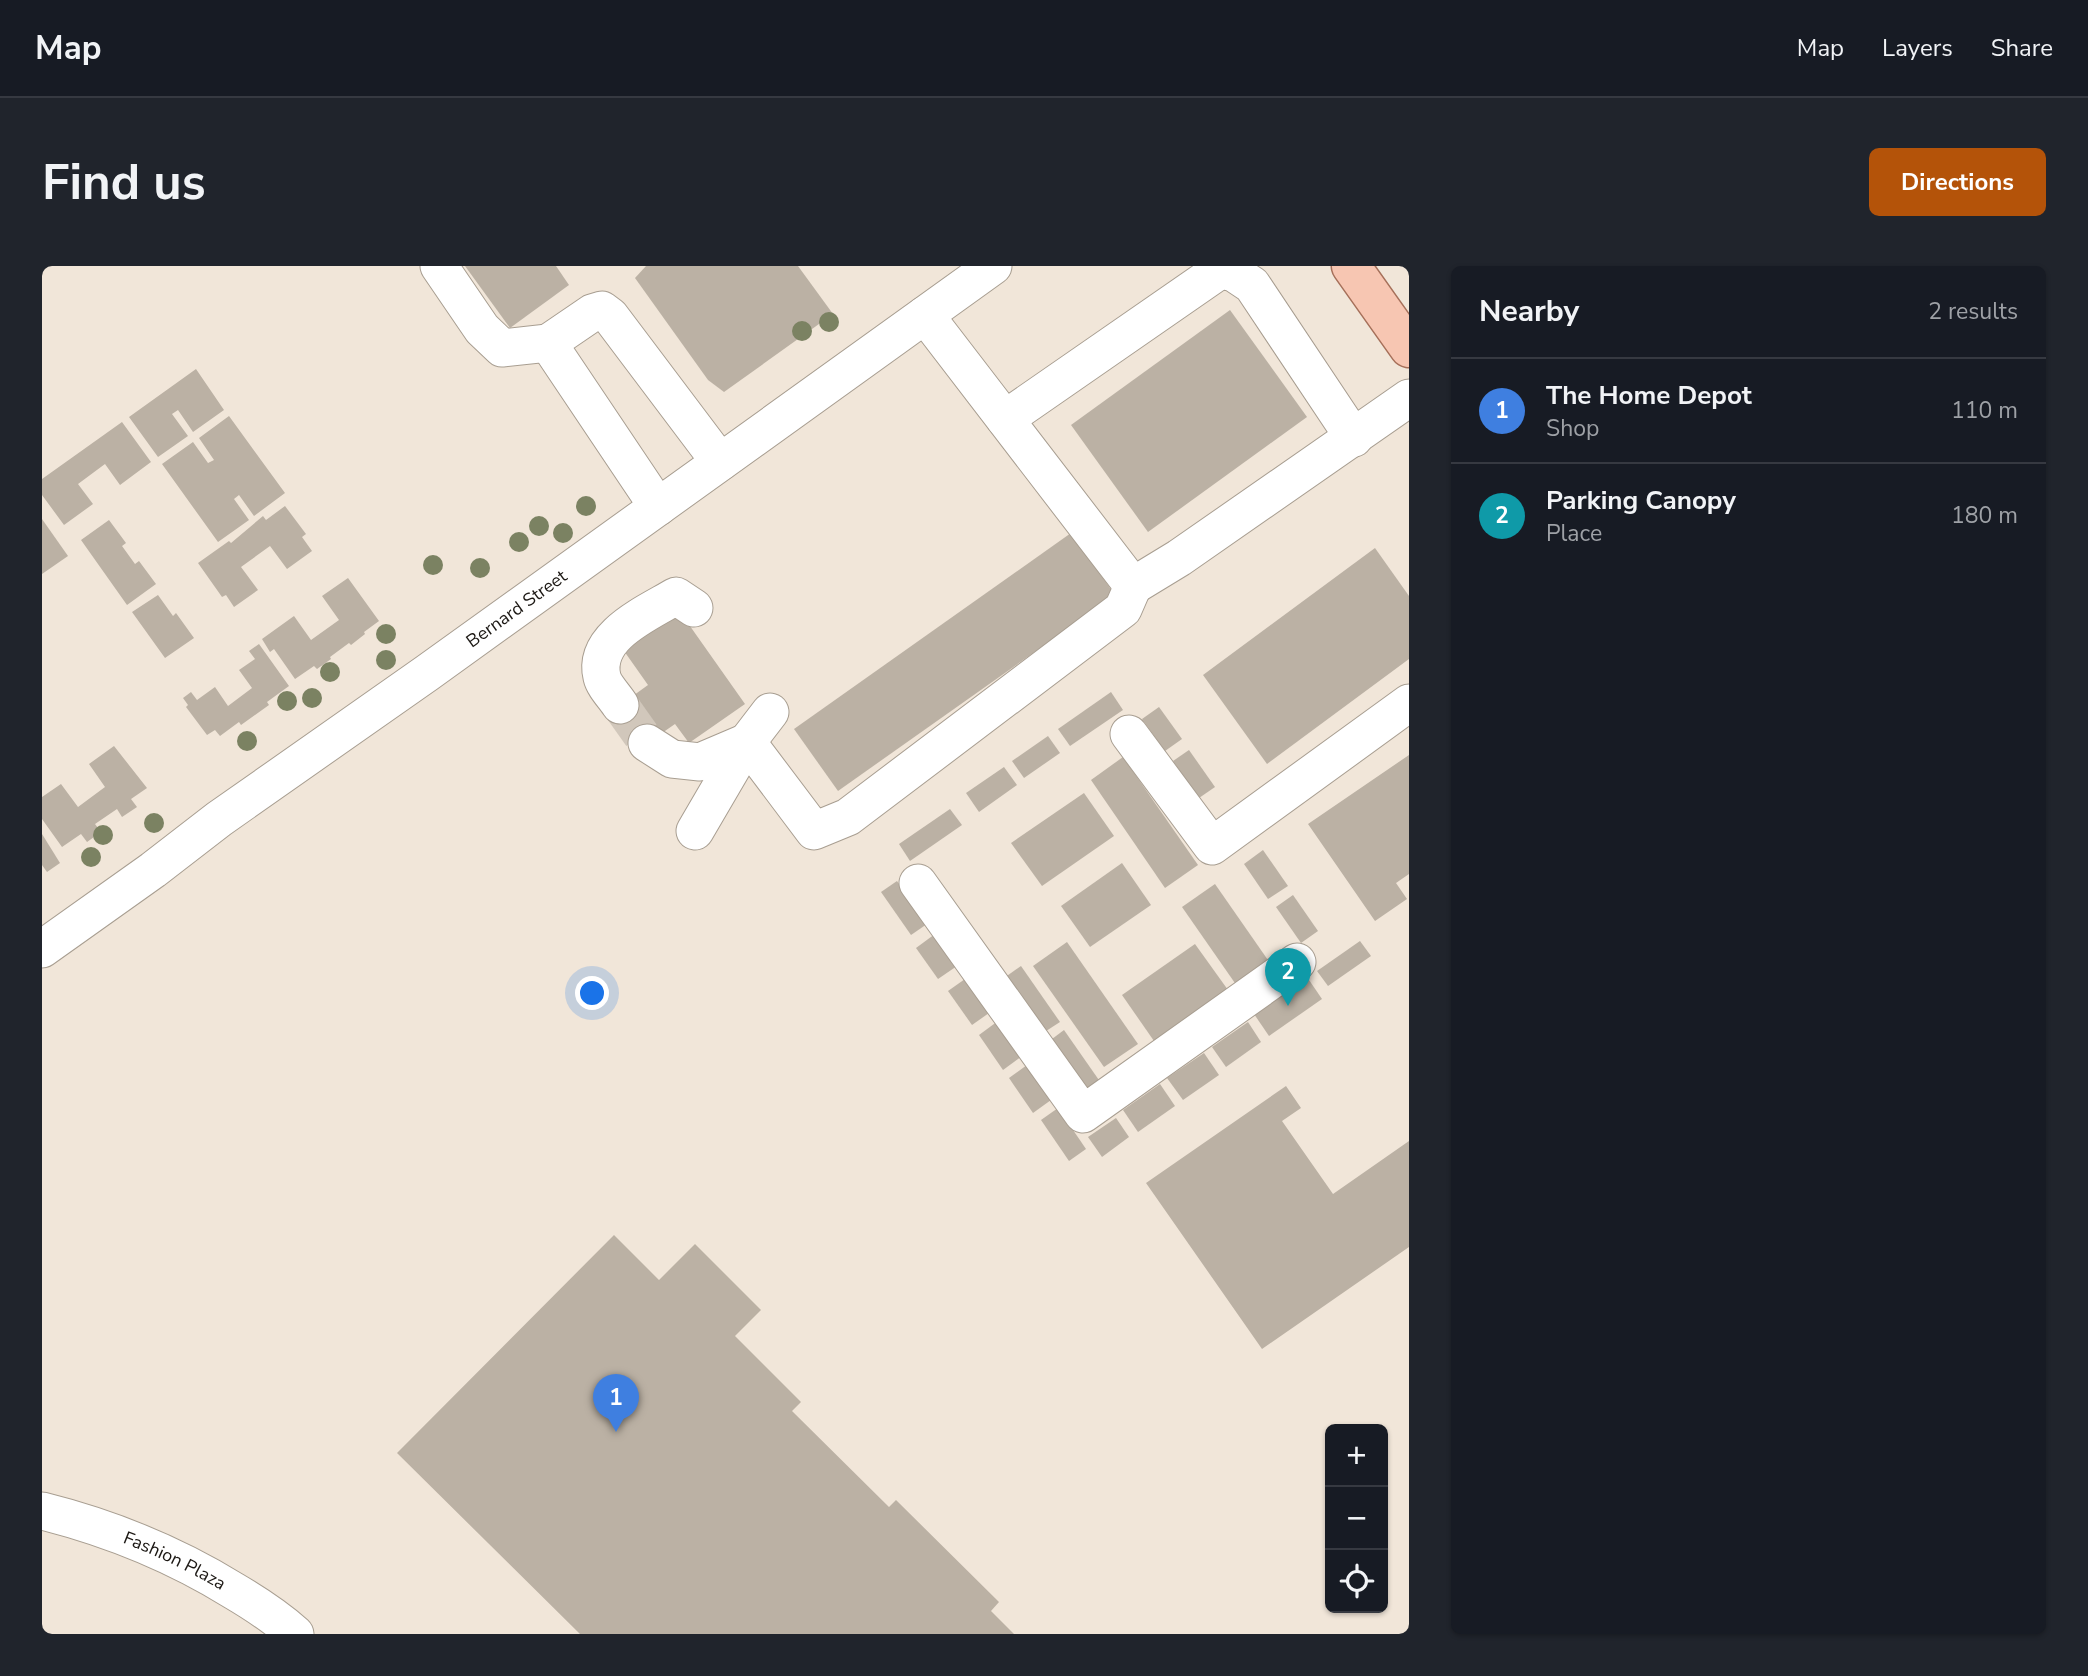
<!DOCTYPE html>
<meta charset="utf-8">
<style>
:root{--surface:#171b24;--page:#20242c;--text:#f1f3f6;--muted:#9ea1a6;--line:#363941;--accent:#b45309}
body{margin:0;font-family:"Nunito Sans",sans-serif;background:var(--page);color:var(--text)}
.controls{position:absolute;right:21px;bottom:21px;display:grid;overflow:hidden;border-radius:10px;box-shadow:0 2px 5px #0004}
.controls button{width:63px;height:63px;display:grid;place-items:center;padding:0;border:0;border-bottom:2px solid var(--line);background:var(--surface);color:var(--text);font:35px sans-serif}
.you{position:absolute;left:551px;top:728px;width:24px;height:24px;margin:-18px;border:5px solid #fff;border-radius:50%;background:#1a73e8;box-shadow:0 0 0 10px #1a73e833}
.badge{display:grid;place-items:center;width:46px;height:46px;border-radius:50%;background:var(--accent);color:#fff;font-size:23px;font-weight:700}
.pin{position:absolute;translate:-50% -58px;filter:drop-shadow(0 2px 4px #0008)}
.pin::after{content:'';position:absolute;top:37px;width:24px;height:21px;background:inherit;clip-path:polygon(0 0,100% 0,50% 100%)}
.list{margin:0;padding:0;list-style:none}
h2{display:flex;justify-content:space-between;align-items:center;height:91px;margin:0;padding:0 28px;font-size:30px}
h2 small{font-size:23px;font-weight:400;color:var(--muted)}
.list li{display:grid;grid-template-columns:46px 1fr auto;gap:21px;align-items:center;box-sizing:border-box;height:105px;padding:0 28px;border-top:2px solid var(--line)}
.list b{display:block;font-size:26px;white-space:nowrap}
.list p{margin:0;font-size:23px;white-space:nowrap;color:var(--muted)}
.list em{font-size:23px;font-style:normal;color:var(--muted)}
.icon{flex:none;width:38px;height:38px;fill:none;stroke:currentColor;stroke-width:2;stroke-linecap:round;stroke-linejoin:round}
.map{position:relative;flex:none;width:1367px;height:1368px;overflow:hidden;border-radius:10px}
header{display:flex;align-items:center;gap:42px;box-sizing:border-box;height:98px;padding:0 35px;background:var(--surface);border-bottom:2px solid var(--line)}
header strong{font-size:33px}
nav{display:flex;gap:38px;margin-inline-start:auto;font-size:24px}
.intro{display:flex;align-items:center;justify-content:space-between;box-sizing:border-box;height:168px;padding:0 42px}
h1{margin:0;font-size:49px}
.button{padding:18px 32px;border-radius:10px;background:var(--accent);color:#fff;font-size:24px;font-weight:700}
main{display:flex;gap:42px;padding:0 42px}
aside{flex:1;background:var(--surface);border-radius:10px;box-shadow:0 2px 5px #0004}
.map>svg:first-child{display:block}
</style>
<header>
<strong>Map</strong>
<nav><a>Map</a><a>Layers</a><a>Share</a></nav>
</header>
<div class="intro"><h1>Find us</h1><a class="button">Directions</a></div>
<main>
<div class="map">
<svg width="1367" height="1368" viewBox="0 0 1367 1368">
<rect width="100%" height="100%" fill="#f1e6d9"/>
<g fill="#bbb1a4">
<polygon points="423,0 514,0 527,19 468,62"/>
<polygon points="604,0 756,0 791,48 682,126 666,114 593,12"/>
<polygon points="1188,44 1265,151 1106,266 1029,159"/>
<polygon points="154,103 182,144 151,166 136,144 130,148 146,170 116,191 87,151"/>
<polygon points="187,150 243,227 212,250 197,229 192,233 207,254 176,276 120,198 151,176 166,197 172,194 157,172"/>
<polygon points="80,156 109,196 78,219 63,198 36,218 51,238 22,259 0,229 0,213"/>
<polygon points="243,240 264,268 260,271 270,285 245,303 228,280 199,301 216,324 192,341 184,329 180,331 156,297 187,275 189,277 221,250 224,254"/>
<polygon points="0,253 26,290 0,308"/>
<polygon points="67,254 84,277 80,280 93,298 97,295 114,318 85,339 39,274"/>
<polygon points="1029,267 1073,329 796,525 752,463"/>
<polygon points="1333,282 1367,330 1367,393 1225,498 1161,409"/>
<polygon points="306,312 337,355 322,366 323,368 309,379 307,377 288,391 289,393 275,403 272,400 253,413 232,383 228,386 220,373 252,350 269,374 297,354 280,330"/>
<polygon points="116,329 131,350 134,347 152,372 123,392 90,346"/>
<polygon points="631,336 703,438 647,477 633,458 597,483 570,445 606,419 575,375"/>
<polygon points="217,378 247,420 225,436 227,439 199,459 197,456 178,470 173,464 165,469 144,441 146,439 141,432 149,426 155,434 173,421 186,440 210,422 197,404 213,393 207,385"/>
<polygon points="1069,426 1081,444 1028,480 1016,463"/>
<polygon points="1117,441 1140,473 1123,485 1100,453"/>
<polygon points="1006,470 1018,487 982,512 970,495"/>
<polygon points="72,480 105,522 89,533 95,541 80,551 75,543 53,558 59,566 45,576 39,568 20,581 0,553 0,531 19,518 36,541 63,521 47,498"/>
<polygon points="1147,484 1173,521 1157,532 1131,495"/>
<polygon points="1367,489 1367,608 1354,617 1365,633 1333,655 1266,558"/>
<polygon points="1081,491 1156,599 1123,622 1049,514"/>
<polygon points="962,501 975,519 937,546 924,527"/>
<polygon points="1042,527 1072,570 1000,620 969,577"/>
<polygon points="908,543 920,559 868,595 857,578"/>
<polygon points="0,568 18,597 5,606 0,599"/>
<polygon points="1221,584 1246,620 1226,633 1202,598"/>
<polygon points="1080,597 1109,639 1048,681 1019,640"/>
<polygon points="855,615 885,658 869,669 839,626"/>
<polygon points="1173,618 1228,697 1195,720 1140,641"/>
<polygon points="1251,629 1276,665 1259,677 1234,641"/>
<polygon points="893,668 915,700 896,713 874,682"/>
<polygon points="1318,675 1329,690 1286,720 1275,705"/>
<polygon points="1025,676 1096,778 1062,801 991,700"/>
<polygon points="1153,678 1186,724 1112,775 1080,729"/>
<polygon points="979,700 1018,756 1001,767 962,712"/>
<polygon points="1265,711 1280,733 1227,770 1212,748"/>
<polygon points="923,713 947,747 930,759 906,725"/>
<polygon points="956,755 980,790 961,804 937,769"/>
<polygon points="1206,756 1219,776 1184,801 1170,781"/>
<polygon points="1022,764 1059,817 1042,829 1006,776"/>
<polygon points="1162,787 1177,809 1141,834 1125,812"/>
<polygon points="985,799 1009,834 991,847 967,812"/>
<polygon points="1118,818 1133,840 1096,866 1081,844"/>
<polygon points="1244,820 1259,842 1240,855 1291,928 1367,875 1367,981 1220,1083 1104,917"/>
<polygon points="1016,842 1044,883 1027,895 999,854"/>
<polygon points="1074,852 1087,871 1060,891 1046,871"/>
<polygon points="572,969 617,1014 653,978 719,1044 693,1070 759,1136 750,1145 847,1241 854,1234 957,1336 949,1345 972,1368 538,1368 355,1187"/>
</g>
<g fill="none" stroke-linecap="round" stroke-linejoin="round">
<polyline stroke="#d1c7bb" stroke-width="37" stroke-dasharray="37 18" stroke-linecap="butt" points="578,439 605,477"/>
<g stroke="#a89e91" stroke-width="39">
<g id="minor">
<polyline points="397,0 440,63 460,82 506,77"/>
<polyline points="883,49 1091,320 1137,292 1367,132"/>
<polyline points="963,153 1178,4 1192,7 1210,19 1312,172"/>
<polyline points="616,241 506,77 550,47 560,44 568,50 678,196"/>
<path d="M578 439C573 431 562 420 560 411 550 370 606 347 634 330L652 342"/>
<polyline points="1087,468 1170,580 1367,437"/>
<polyline points="605,477 630,493 658,496 705,476 772,565 806,551 1081,343 1091,320"/>
<polyline points="653,565 705,476 728,446"/>
<polyline points="876,617 1041,848 1255,696"/>
<path id="s1" d="M0 683 111 604 177 553 385 407 951 0"/>
<path id="s2" d="M0 1245C68 1262 132 1288 192 1325 214 1338 234 1351 253 1368"/>
</g>
</g>
<g stroke="#a6705a" stroke-width="41">
<polyline id="major" points="1309,0 1367,82"/>
</g>
<use href="#minor" stroke="#fff" stroke-width="37"/>
<use href="#major" stroke="#f7c6b2" stroke-width="38"/>
</g>
<g fill="#7b8262">
<circle cx="787" cy="56" r="10"/>
<circle cx="760" cy="65" r="10"/>
<circle cx="544" cy="240" r="10"/>
<circle cx="497" cy="260" r="10"/>
<circle cx="521" cy="267" r="10"/>
<circle cx="477" cy="276" r="10"/>
<circle cx="391" cy="299" r="10"/>
<circle cx="438" cy="302" r="10"/>
<circle cx="344" cy="368" r="10"/>
<circle cx="344" cy="394" r="10"/>
<circle cx="288" cy="406" r="10"/>
<circle cx="270" cy="432" r="10"/>
<circle cx="245" cy="435" r="10"/>
<circle cx="205" cy="475" r="10"/>
<circle cx="112" cy="557" r="10"/>
<circle cx="61" cy="569" r="10"/>
<circle cx="49" cy="591" r="10"/>
</g>
<g text-anchor="middle" stroke-width="5" stroke-linejoin="round" paint-order="stroke">
<g font-size="18" fill="#1c1814" stroke="#f1e6d9">
<text dy="6" stroke="none"><textPath href="#s1" startOffset="584">Bernard Street</textPath></text>
<text dy="6" stroke="none"><textPath href="#s2" startOffset="142">Fashion Plaza</textPath></text>
</g>
</g>
</svg>
<div class="controls">
<button>+</button>
<button>−</button>
<button><svg class="icon" aria-label="locate" viewBox="0 0 24 24"><circle cx="12" cy="12" r="6"/><path d="M12 2v4M12 18v4M2 12h4M18 12h4"/></svg></button>
</div>
<div class="you"></div>
<div class="pin badge" style="left:574px;top:1166px;background:#3f7fe0">1</div>
<div class="pin badge" style="left:1246px;top:740px;background:#0f9aa8">2</div>
</div>
<aside>
<h2>Nearby<small>2 results</small></h2>
<ul class="list">
<li><span class="badge" style="background:#3f7fe0">1</span><div><b>The Home Depot</b><p>Shop</p></div><em>110 m</em></li>
<li><span class="badge" style="background:#0f9aa8">2</span><div><b>Parking Canopy</b><p>Place</p></div><em>180 m</em></li>
</ul>
</aside>
</main>
